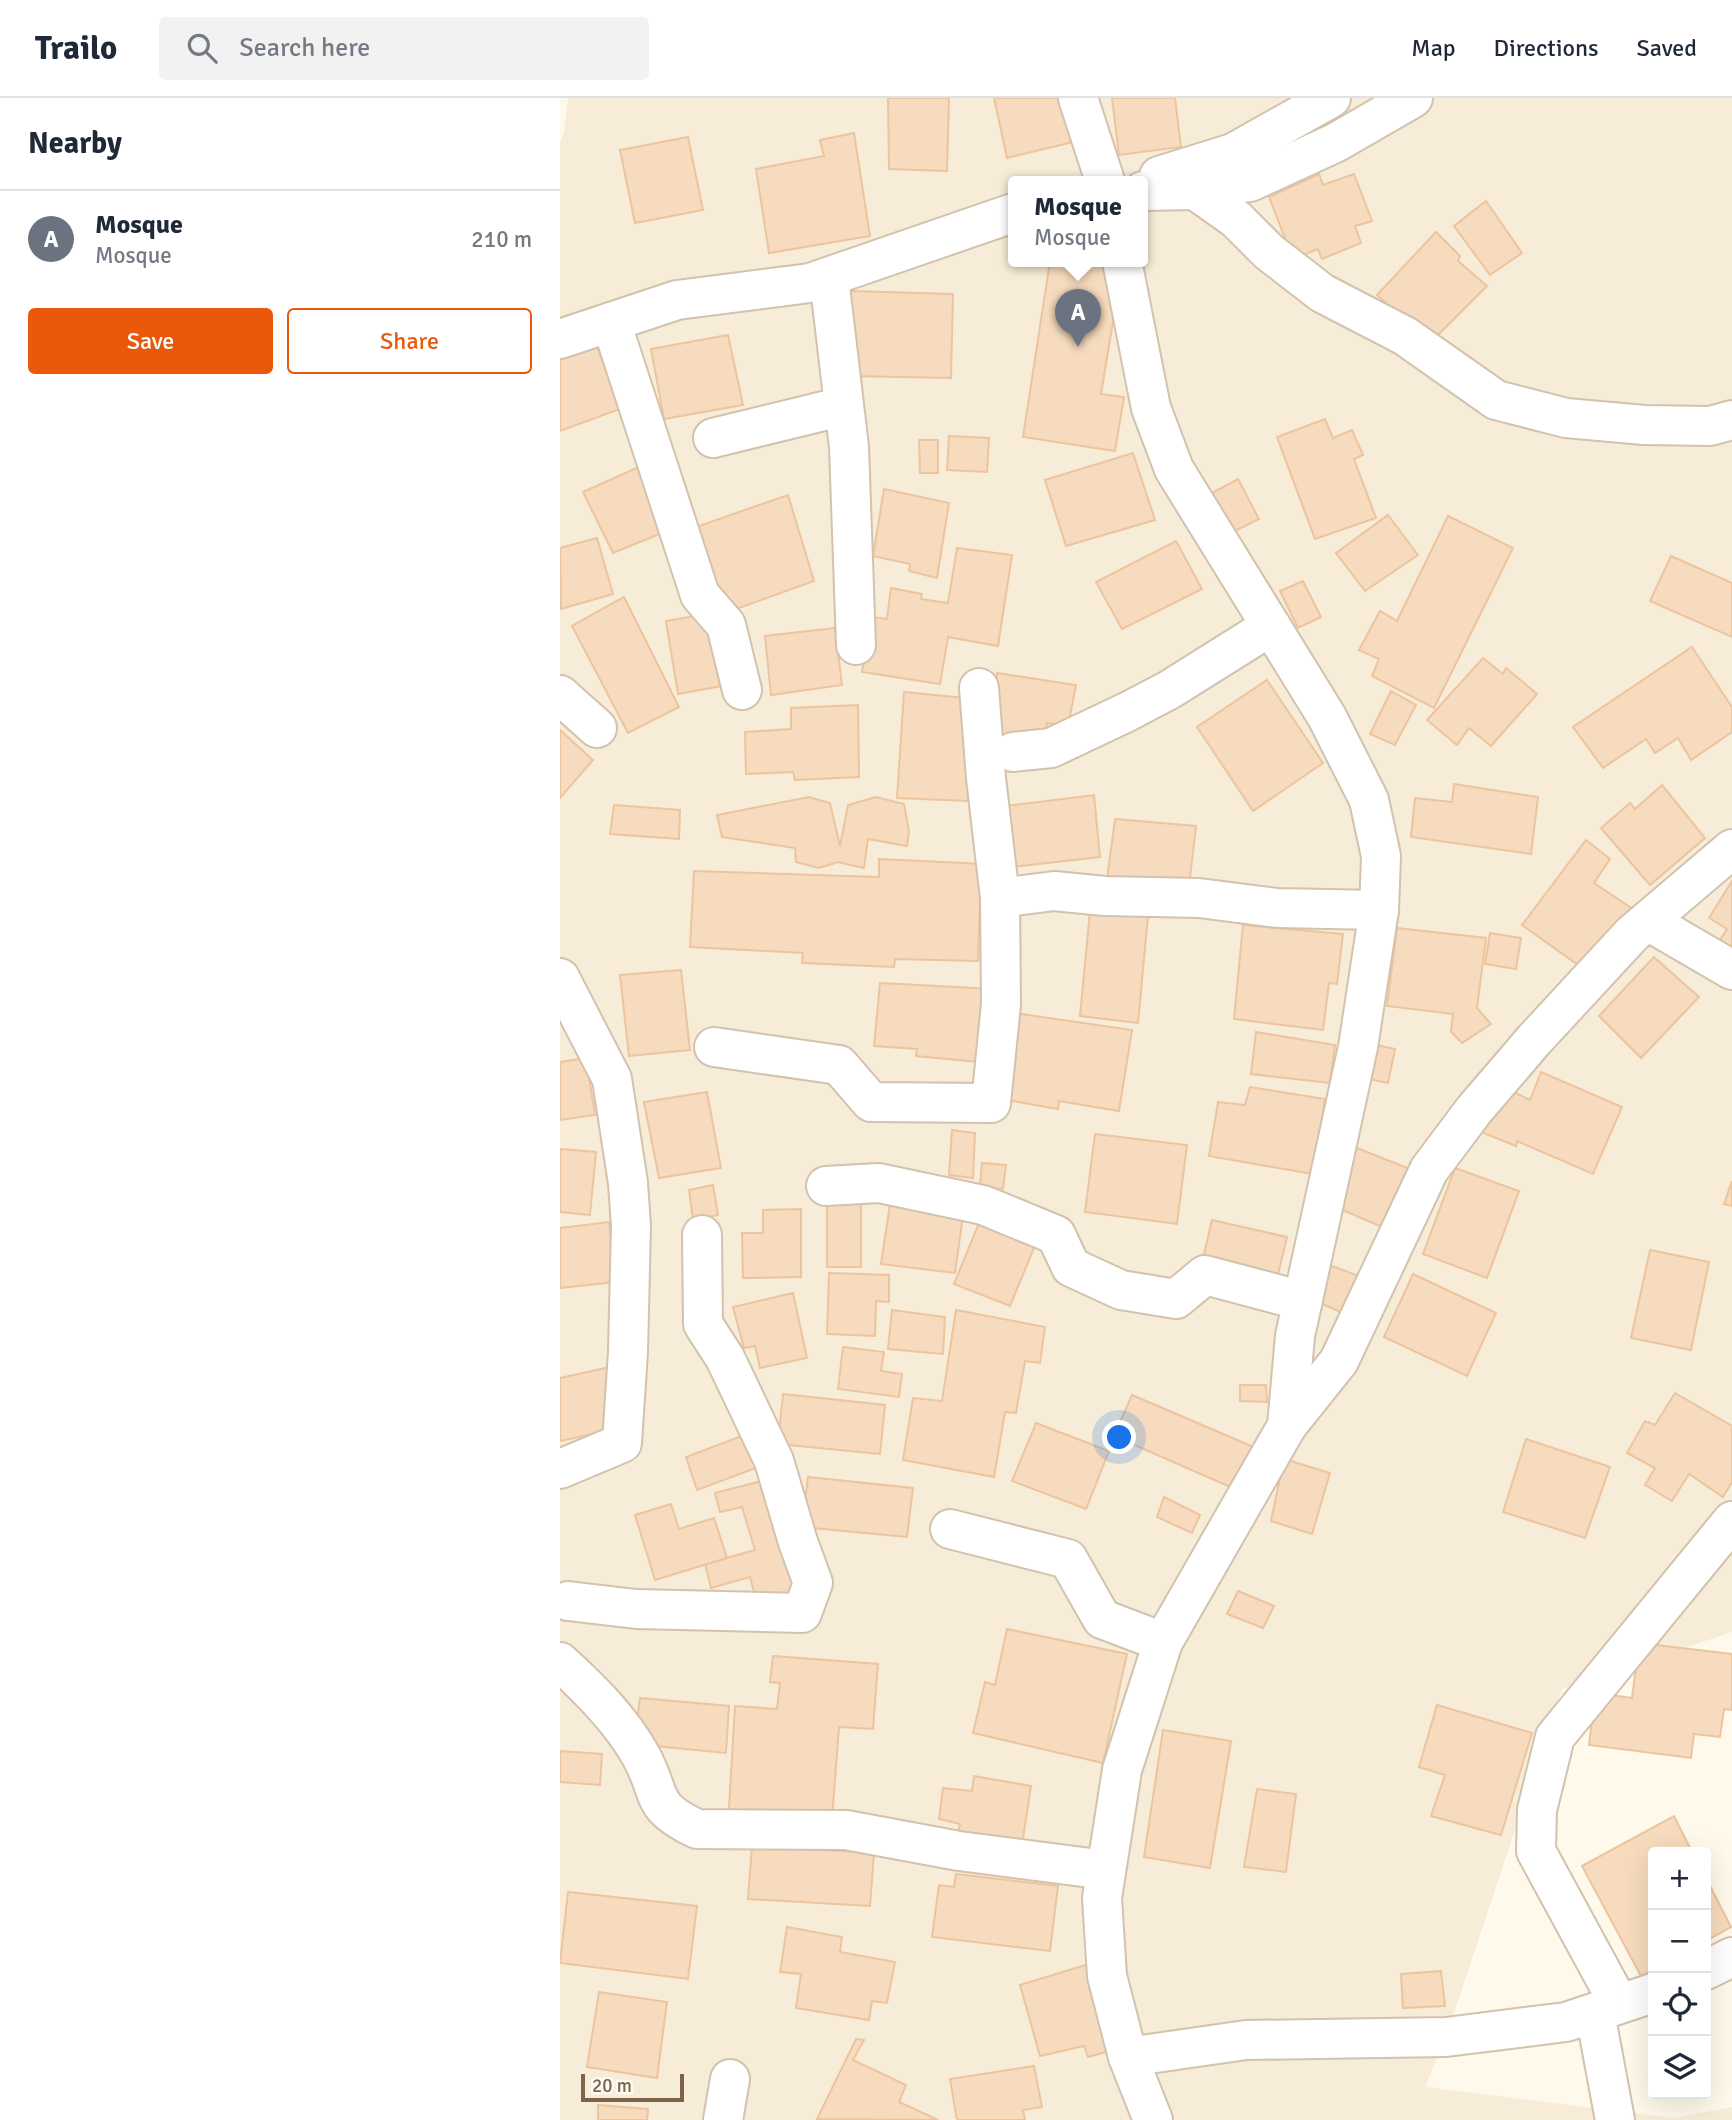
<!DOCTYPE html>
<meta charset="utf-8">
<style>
:root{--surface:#fff;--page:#f2f2f3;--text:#1f2937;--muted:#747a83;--line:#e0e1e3;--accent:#ea580c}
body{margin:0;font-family:Signika,sans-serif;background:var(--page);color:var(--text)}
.controls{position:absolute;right:21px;bottom:21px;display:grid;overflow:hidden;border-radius:7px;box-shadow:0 7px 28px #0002}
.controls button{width:63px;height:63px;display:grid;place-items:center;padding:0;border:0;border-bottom:2px solid var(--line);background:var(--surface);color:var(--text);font:35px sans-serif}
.scale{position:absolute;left:21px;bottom:18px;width:103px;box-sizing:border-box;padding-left:7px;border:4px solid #7e6249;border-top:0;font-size:19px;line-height:24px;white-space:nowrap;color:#7e6249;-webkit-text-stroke:5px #fffbf2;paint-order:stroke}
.you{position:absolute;left:560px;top:1340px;width:24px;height:24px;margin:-18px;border:5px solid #fff;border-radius:50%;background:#1a73e8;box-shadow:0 0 0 10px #1a73e833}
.badge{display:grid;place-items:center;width:46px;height:46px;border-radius:50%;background:var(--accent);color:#fff;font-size:23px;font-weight:700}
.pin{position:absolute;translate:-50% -58px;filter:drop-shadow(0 2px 4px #0008)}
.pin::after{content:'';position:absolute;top:37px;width:24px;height:21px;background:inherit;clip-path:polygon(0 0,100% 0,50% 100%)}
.popup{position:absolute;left:448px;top:78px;width:140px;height:91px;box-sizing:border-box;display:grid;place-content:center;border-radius:7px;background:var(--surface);filter:drop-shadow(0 2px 5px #0005);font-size:23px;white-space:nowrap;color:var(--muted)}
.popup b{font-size:26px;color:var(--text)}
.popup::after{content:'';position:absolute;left:50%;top:100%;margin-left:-14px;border:14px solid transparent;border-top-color:var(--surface)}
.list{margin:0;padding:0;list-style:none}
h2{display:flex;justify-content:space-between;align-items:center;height:91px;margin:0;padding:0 28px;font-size:30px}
h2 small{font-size:23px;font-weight:400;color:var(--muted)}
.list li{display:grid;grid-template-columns:46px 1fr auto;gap:21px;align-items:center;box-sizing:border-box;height:98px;padding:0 28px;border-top:2px solid var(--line)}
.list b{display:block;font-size:26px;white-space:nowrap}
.list p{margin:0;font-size:23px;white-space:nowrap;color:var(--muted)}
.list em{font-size:23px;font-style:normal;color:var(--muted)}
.actions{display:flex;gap:14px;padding:21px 28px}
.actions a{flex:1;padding:16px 0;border:2px solid var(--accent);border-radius:7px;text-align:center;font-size:24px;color:var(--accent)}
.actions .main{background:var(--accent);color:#fff}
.icon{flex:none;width:38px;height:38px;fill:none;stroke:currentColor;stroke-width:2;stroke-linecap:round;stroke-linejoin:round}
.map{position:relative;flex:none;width:1172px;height:2022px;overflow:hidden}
header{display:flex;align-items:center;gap:42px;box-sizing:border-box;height:98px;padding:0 35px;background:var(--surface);border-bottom:2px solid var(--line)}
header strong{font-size:33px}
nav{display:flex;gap:38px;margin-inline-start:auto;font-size:24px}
.search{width:490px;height:63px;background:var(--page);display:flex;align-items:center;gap:18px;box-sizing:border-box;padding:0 24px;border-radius:7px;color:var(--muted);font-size:26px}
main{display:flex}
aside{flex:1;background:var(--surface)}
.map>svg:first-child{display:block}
</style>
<header>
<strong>Trailo</strong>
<div class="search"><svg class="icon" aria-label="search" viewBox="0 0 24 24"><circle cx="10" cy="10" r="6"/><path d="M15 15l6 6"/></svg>Search here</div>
<nav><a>Map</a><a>Directions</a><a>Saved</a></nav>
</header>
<main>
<aside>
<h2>Nearby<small></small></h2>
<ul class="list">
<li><span class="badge" style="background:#6b7280">A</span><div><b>Mosque</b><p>Mosque</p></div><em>210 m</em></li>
</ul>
<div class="actions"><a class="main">Save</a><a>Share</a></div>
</aside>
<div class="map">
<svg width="1172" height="2022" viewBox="0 0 1172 2022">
<rect width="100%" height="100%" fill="#fef9ea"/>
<path fill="#f7ecd7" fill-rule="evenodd" d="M8 0H1172V1534L1002 1591 886 1939 865 1989 1114 2020 1172 2009V2022H0V45L4 34ZM453 83H583V163H453Z"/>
<g fill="#f7dbbe" stroke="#ecc49d" stroke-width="2">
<polygon points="328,0 389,0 387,73 329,71"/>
<polygon points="434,0 502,0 513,44 447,60"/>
<polygon points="552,0 615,0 621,49 559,57"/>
<polygon points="294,35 310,138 209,155 196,71 264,58 260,42"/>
<polygon points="128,39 143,112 75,125 60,52"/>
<polygon points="759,76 763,87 794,76 812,123 795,128 801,145 762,161 758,151 733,161 709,99"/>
<polygon points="926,103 962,155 930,177 894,128"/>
<polygon points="876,134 900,158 898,163 927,188 870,245 817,197"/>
<polygon points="490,163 528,163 562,169 541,296 564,299 555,353 463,339"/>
<polygon points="290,193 393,196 391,280 290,278"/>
<polygon points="168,237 183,307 104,321 91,251"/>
<polygon points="36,245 60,311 0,333 0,258"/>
<polygon points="765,321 773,340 792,332 803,357 794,361 816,420 755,441 717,339"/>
<polygon points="389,338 429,340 427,374 387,372"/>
<polygon points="359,342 378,342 378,375 360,375"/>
<polygon points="573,355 595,422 506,448 485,382"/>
<polygon points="83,367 112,431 53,455 23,394"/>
<polygon points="678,381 699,421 673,434 652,395"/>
<polygon points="324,391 389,405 377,480 349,473 350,466 313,458"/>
<polygon points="228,397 254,483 165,515 136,429"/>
<polygon points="828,417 858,457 805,493 776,455"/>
<polygon points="888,418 953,450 874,610 812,578 819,561 799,552 820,513 837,523"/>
<polygon points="37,440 53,496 1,511 0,450"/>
<polygon points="616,443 642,491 562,531 536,484"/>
<polygon points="397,450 452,457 438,548 388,539 380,586 302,574 311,519 327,521 331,490 362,496 361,501 388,505"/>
<polygon points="1111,458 1172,485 1172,539 1090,503"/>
<polygon points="743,483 761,519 738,530 720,493"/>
<polygon points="64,499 119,609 68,635 12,528"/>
<polygon points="152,515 162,588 118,596 106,523"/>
<polygon points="275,530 282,587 211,597 205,538"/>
<polygon points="1132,549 1172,609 1172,634 1131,662 1118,640 1095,655 1086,641 1043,670 1013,629"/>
<polygon points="923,560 943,576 946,570 977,596 931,648 909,630 897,647 867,622"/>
<polygon points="437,575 516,587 508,628 487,625 482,646 430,637"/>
<polygon points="707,582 763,665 693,713 637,629"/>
<polygon points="831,593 856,607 835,647 810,636"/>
<polygon points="344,594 415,601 408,703 337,700"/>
<polygon points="298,607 299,679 235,682 233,674 186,676 185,634 231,631 231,610"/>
<polygon points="0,632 33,662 0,700"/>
<polygon points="894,686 978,699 971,756 851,739 855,700 892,704"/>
<polygon points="1102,687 1145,740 1090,787 1041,730 1070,705 1075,711"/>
<polygon points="534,697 540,759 451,769 445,708"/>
<polygon points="249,699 270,705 280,748 288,707 316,699 344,706 349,733 347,748 308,741 304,770 278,764 259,770 236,764 235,750 162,739 157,717"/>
<polygon points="54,707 120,712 119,741 50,736"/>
<polygon points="555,721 636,728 629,788 547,781"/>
<polygon points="1026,742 1050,761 1034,785 1073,811 1028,874 962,827"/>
<polygon points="319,761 424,766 423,802 420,802 418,863 335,861 334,869 242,865 243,855 130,849 134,773 319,779"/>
<polygon points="1172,783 1172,857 1156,848 1167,831 1149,820"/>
<polygon points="530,813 588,818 578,925 520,918"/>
<polygon points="683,827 783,836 777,886 769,885 763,932 674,921"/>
<polygon points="837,830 926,840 917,910 931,926 902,945 891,934 893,916 827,908"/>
<polygon points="930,835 961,840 956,871 925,866"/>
<polygon points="1094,859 1139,899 1081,960 1039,918"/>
<polygon points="121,872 130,952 69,958 60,877"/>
<polygon points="320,885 433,891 429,965 356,958 357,951 314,948"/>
<polygon points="454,915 572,932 559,1013 499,1003 498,1011 441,1001"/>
<polygon points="696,934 775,947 770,985 691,976"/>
<polygon points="807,945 835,951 828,985 800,979"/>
<polygon points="26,960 35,1017 0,1022 0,964"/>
<polygon points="981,974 1062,1009 1033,1076 957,1043 956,1048 921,1034 942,988 970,1002"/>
<polygon points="690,989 765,1001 753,1076 649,1058 658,1004 685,1007"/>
<polygon points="147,994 161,1070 99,1080 84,1004"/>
<polygon points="392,1032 415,1035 413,1080 389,1077"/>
<polygon points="535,1036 627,1047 617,1126 525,1114"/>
<polygon points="797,1050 855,1073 831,1133 771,1107"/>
<polygon points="0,1051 36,1054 30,1117 0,1114"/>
<polygon points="422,1065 446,1067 443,1091 420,1088"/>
<polygon points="895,1070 959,1093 927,1180 863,1156"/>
<polygon points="1172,1083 1172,1108 1164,1106"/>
<polygon points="153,1087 158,1117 133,1122 129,1092"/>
<rect x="267" y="1099" width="34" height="70"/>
<polygon points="330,1106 403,1117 395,1175 321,1166"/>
<polygon points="241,1111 241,1179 183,1180 182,1135 203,1135 203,1112"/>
<polygon points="421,1120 476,1145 450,1208 394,1186"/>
<polygon points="652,1122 727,1139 716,1185 641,1169"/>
<polygon points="49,1124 55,1184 0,1190 0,1130"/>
<polygon points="1090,1152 1149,1164 1131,1252 1071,1240"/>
<polygon points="764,1165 804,1180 789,1218 749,1200"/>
<polygon points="269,1175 329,1177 329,1204 316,1203 315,1238 267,1236"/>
<polygon points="853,1176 936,1215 907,1278 824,1239"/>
<polygon points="233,1195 247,1260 200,1270 195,1248 184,1250 173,1209"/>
<polygon points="332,1212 385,1219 383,1256 328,1251"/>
<polygon points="396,1212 485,1229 480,1265 465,1263 456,1315 445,1314 434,1379 343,1362 353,1300 382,1303"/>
<polygon points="283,1249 324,1254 321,1273 342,1276 339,1299 278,1291"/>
<polygon points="50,1269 52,1332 0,1343 0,1280"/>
<polygon points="680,1287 706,1287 707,1304 680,1303"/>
<polygon points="1115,1295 1172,1328 1172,1384 1163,1399 1129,1376 1112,1403 1085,1387 1095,1370 1067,1355 1085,1323 1095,1327"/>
<polygon points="223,1296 325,1307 320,1356 218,1346"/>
<polygon points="572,1297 696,1350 677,1392 554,1338"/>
<polygon points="476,1325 549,1353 526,1411 452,1383"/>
<polygon points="184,1337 196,1370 137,1392 126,1359"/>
<polygon points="966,1341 1050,1369 1025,1440 943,1414"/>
<polygon points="724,1361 770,1375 752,1436 711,1423"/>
<polygon points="248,1379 353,1390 347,1439 242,1429"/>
<polygon points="202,1383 242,1492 197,1505 190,1479 151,1490 145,1466 195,1452 182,1409 160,1414 155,1395"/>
<polygon points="604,1399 640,1417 632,1435 597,1419"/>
<polygon points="111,1406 119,1431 154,1420 167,1460 95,1482 75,1417"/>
<polygon points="678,1493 714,1508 703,1530 667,1516"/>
<polygon points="447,1531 567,1556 543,1665 413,1635 425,1584 435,1587"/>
<polygon points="1079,1545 1172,1556 1172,1612 1164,1611 1160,1639 1134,1636 1131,1660 1029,1647 1035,1595 1072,1600"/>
<polygon points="213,1558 318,1566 313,1631 279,1629 272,1721 168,1727 175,1608 217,1611 220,1585 210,1584"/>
<polygon points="80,1600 169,1608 166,1655 74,1646"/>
<polygon points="877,1607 972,1635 941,1737 871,1718 885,1677 859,1669"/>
<polygon points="603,1632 671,1643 650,1770 584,1759"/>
<polygon points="0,1653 42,1656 40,1687 0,1684"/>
<polygon points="414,1678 471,1688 460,1760 394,1749 400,1726 379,1721 383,1690 412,1693"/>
<polygon points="697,1691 736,1696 726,1774 684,1769"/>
<polygon points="1114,1718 1132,1754 1093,1754 1093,1871 1081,1878 1022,1768"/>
<polygon points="192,1748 314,1755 310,1808 188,1801"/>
<polygon points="396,1776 498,1788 490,1853 372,1839 379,1787 394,1789"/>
<polygon points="1146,1780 1171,1829 1146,1843"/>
<polygon points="8,1794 137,1808 128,1881 0,1865"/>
<polygon points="227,1829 282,1839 280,1854 335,1864 327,1905 312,1903 309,1922 236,1910 241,1876 220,1874"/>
<polygon points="529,1866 553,1952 528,1959 524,1948 480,1958 460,1887"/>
<polygon points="881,1873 885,1908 843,1910 841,1876"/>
<polygon points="39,1894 107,1904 97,1980 27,1969"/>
<polygon points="296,1941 304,1942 293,1962 346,1987 339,2004 378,2022 257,2021"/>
<polygon points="474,1968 482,2009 463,2012 465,2022 397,2022 390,1981"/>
<polygon points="38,2007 88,2011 87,2022 38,2022"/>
</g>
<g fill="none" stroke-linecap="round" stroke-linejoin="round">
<g stroke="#d3c2ad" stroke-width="42">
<g id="minor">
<polyline points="518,0 545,83"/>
<polyline points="599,78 673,55 771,0"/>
<polyline points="635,92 676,121 709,154 762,195 845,238 936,302 1006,320 1084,327 1150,328 1172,322"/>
<polyline points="583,93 635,92 690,84 775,45 853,0"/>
<polyline points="562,163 591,310 614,371 767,619 809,702 821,758 819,812 798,949 735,1238 727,1328 603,1544 562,1672 542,1800 547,1878 568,1959 593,2022"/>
<polyline points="269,180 289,349 296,547"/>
<polyline points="51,224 140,497 166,527 182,592"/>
<polyline points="0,241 117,202 250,185 453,115"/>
<polyline points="153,340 284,308"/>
<polyline points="419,590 426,680 440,800"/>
<polyline points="0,597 37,630"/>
<polyline points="453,654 491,650 567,614 609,592 711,528"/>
<polyline points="1088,823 1172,872"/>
<polyline points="0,880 52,981 68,1085 71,1128 68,1254 62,1345 0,1371"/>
<polyline points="154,949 279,967 311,1004 431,1005 441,906 440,800 494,793 545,798 639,800 717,810 819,812"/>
<polyline points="266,1088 319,1085 423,1107 496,1137 511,1169 561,1192 616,1201 645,1177 743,1203"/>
<polyline points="727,1328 779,1263 869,1072 914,1012 974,942 1072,836 1172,751"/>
<polyline points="390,1431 508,1461 542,1521 603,1544"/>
<polyline points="8,1503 76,1511 242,1515 253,1485 238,1444 214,1363 165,1260 143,1226 142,1137"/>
<path d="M0 1564C30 1591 61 1622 81 1658 103 1698 88 1708 137 1731L286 1732 399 1753 546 1772"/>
<polyline points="1146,1872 1172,1859"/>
<polyline points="1059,1906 976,1753 977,1712 995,1639 1172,1423"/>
<polyline points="1035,1915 1055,2022"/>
<polyline points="568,1959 686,1942 886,1939 1006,1924 1093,1895"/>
<polyline points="163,2022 170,1981"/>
</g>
</g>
<use href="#minor" stroke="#fff" stroke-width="38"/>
</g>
</svg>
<div class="controls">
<button>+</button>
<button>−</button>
<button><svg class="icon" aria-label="locate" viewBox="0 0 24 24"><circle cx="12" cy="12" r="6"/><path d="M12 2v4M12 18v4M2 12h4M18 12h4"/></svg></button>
<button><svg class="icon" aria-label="layers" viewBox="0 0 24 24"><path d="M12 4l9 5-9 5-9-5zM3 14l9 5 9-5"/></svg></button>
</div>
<div class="scale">20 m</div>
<div class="you"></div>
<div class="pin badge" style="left:518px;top:249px;background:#6b7280">A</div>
<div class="popup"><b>Mosque</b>Mosque</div>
</div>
</main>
